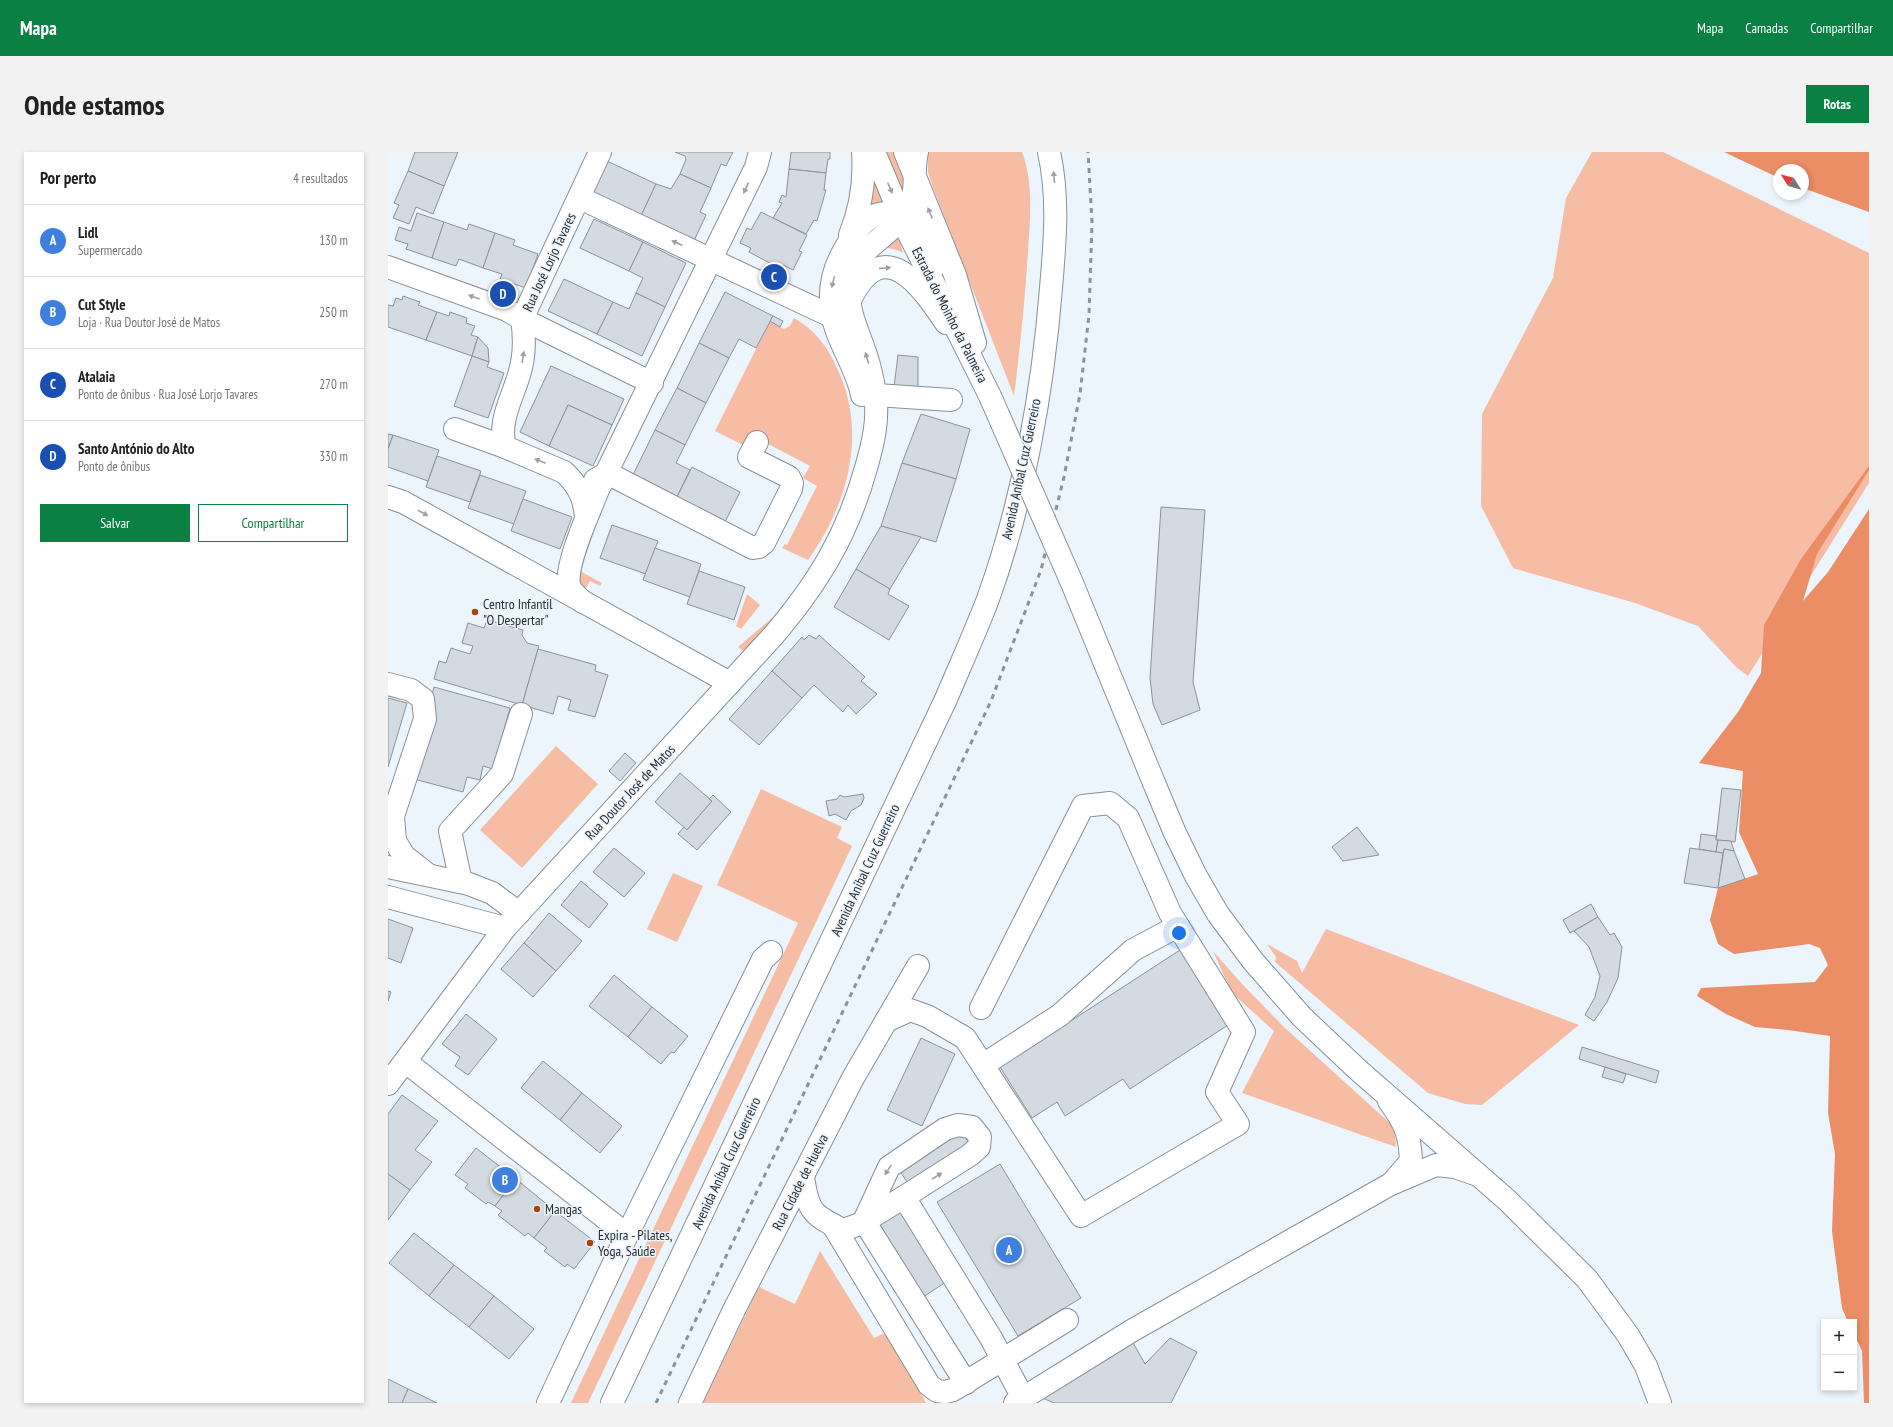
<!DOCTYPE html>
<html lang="pt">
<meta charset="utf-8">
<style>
:root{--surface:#fff;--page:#f2f2f2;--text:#222;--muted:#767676;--line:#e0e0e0;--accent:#0b8043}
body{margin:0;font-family:"PT Sans Narrow",sans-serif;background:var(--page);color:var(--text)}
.controls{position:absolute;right:12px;bottom:12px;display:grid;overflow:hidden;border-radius:0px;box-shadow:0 2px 6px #0003}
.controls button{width:36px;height:36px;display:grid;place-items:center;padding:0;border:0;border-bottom:1px solid var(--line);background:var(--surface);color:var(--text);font:20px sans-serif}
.compass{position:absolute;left:1385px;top:12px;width:36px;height:36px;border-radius:50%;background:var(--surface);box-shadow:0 2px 6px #0003;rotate:307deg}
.you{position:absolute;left:791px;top:781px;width:14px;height:14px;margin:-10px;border:3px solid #fff;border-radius:50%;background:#1a73e8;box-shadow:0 0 0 6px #1a73e833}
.badge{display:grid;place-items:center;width:26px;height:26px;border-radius:50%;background:var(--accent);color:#fff;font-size:13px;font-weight:700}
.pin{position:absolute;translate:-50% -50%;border:2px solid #fff;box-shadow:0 1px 4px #0006}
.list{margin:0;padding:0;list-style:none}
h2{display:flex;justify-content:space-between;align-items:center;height:52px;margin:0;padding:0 16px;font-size:17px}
h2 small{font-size:13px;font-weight:400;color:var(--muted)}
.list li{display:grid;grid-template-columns:26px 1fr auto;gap:12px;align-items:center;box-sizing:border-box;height:72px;padding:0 16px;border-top:1px solid var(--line)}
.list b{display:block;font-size:15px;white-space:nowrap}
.list p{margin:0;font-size:13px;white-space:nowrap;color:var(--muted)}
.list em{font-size:13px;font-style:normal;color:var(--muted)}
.actions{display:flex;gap:8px;padding:12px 16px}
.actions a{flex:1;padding:9px 0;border:1px solid var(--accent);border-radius:0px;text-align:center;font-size:14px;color:var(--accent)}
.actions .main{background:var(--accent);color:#fff}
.map{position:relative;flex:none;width:1481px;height:1251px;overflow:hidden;border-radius:0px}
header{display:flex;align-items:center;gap:24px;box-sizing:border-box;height:56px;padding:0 20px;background:var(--accent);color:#fff}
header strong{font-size:19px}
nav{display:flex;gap:22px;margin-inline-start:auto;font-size:14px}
.intro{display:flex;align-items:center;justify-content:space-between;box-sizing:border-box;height:96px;padding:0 24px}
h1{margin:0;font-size:28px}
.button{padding:10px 18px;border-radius:0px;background:var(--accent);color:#fff;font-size:14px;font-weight:700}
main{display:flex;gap:24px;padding:0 24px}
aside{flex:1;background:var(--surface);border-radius:0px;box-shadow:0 2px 6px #0003}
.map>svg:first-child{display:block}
</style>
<header>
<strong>Mapa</strong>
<nav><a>Mapa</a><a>Camadas</a><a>Compartilhar</a></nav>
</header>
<div class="intro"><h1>Onde estamos</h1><a class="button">Rotas</a></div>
<main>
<aside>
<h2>Por perto<small>4 resultados</small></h2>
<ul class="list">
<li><span class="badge" style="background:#3f7fe0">A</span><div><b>Lidl</b><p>Supermercado</p></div><em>130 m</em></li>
<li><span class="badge" style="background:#3f7fe0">B</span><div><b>Cut Style</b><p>Loja · Rua Doutor José de Matos</p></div><em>250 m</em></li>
<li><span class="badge" style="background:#1a4fb4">C</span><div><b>Atalaia</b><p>Ponto de ônibus · Rua José Lorjo Tavares</p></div><em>270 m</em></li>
<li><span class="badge" style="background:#1a4fb4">D</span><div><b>Santo António do Alto</b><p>Ponto de ônibus</p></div><em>330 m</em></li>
</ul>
<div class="actions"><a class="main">Salvar</a><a>Compartilhar</a></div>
</aside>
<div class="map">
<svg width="1481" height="1251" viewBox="0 0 1481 1251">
<rect width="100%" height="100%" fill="#ecf4fc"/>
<g fill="#f6bca4">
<polygon points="496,0 505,0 516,29 514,45"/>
<path d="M540 0H634C646 31 642 67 640 100 637 148 632 196 626 244L544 33 540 20Z"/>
<polygon points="1204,0 1275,0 1481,101 1481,331 1360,524 1348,515 1310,474 1247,451 1125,416 1093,354 1094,262 1165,126 1178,46"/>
<polygon points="485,25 498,55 481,57"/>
<polygon points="511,85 515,101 509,98 492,94"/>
<path d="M406 166C427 178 439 194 449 216 480 281 460 352 420 408L394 396 397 392 399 393 429 334 415 326 422 314 365 284 359 295 327 279 382 169 396 177 402 174Z"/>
<polygon points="188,417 214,431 212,434 202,429 196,440 185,429"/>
<polygon points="359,442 372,453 353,477 348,474"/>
<polygon points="399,453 358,501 350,495"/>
<polygon points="168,594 210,632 134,716 92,678"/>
<polygon points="373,637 454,675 449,686 464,694 200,1251 183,1251 410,771 329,733"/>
<polygon points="285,721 315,734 289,790 259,777"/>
<polygon points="938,777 1191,873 1094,953 1077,952 1040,941 887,810 888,805 879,792 909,809 914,821"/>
<polygon points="825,799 855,833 897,876 1004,973 1007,983 1008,995 854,941 886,879 844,841"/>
<polygon points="432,1099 486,1186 499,1180 538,1251 315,1251 371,1135 407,1152"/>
</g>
<g fill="#eb8d65">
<polygon points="1336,0 1481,0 1481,60 1415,36 1415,18 1391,18 1391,26"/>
<polygon points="1481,314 1481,318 1429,402 1415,449 1440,420 1481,357 1481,1251 1476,1251 1474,1199 1466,1182 1466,1170 1460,1170 1454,1156 1444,1079 1447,1002 1440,961 1442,884 1400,878 1367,875 1338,862 1309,844 1313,836 1427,830 1440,813 1432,796 1421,792 1346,802 1330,792 1322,768 1330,736 1370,722 1351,680 1355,619 1311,611 1350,560 1373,521 1376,473 1413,407"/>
</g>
<g fill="#d3dae2" stroke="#8c929a">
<polygon points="27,0 70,0 56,34 20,19"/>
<polygon points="287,0 345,0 338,14 333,12 323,36 292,22 298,7 297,4"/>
<polygon points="403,0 442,0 442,7 440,7 438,21 401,17"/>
<polygon points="219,9 268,32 252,66 204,43"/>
<polygon points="401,17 438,21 436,38 438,38 429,69 426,68 418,82 385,66 394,51 391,50 394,43 398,45"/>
<polygon points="20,19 56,34 45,62 28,55 21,72 5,66 11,53 6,51"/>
<polygon points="292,22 323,36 312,60 318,63 305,91 252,66 268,32 283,37"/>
<polygon points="373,60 419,83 411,99 414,100 405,118 395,113 393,117 361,100 363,96 352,91 359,76 363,78"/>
<polygon points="29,61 56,70 44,106 18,97 20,92 7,88 11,75 23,79"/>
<polygon points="206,67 255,90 241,119 192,96"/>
<polygon points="56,70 79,78 81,72 107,81 95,116 71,107 68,114 44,106"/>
<polygon points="107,81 127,88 125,93 150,102 138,136 112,127 114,122 95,116"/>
<polygon points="255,90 298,111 277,155 248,141 255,126 241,119"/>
<polygon points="176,127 225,150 209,182 160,159"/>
<polygon points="337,140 385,164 368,196 351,187 341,206 311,191"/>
<polygon points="248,141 277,155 254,204 209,182 225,150 241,157"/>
<polygon points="15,144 32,150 30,153 49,160 38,188 0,175 0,153 5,154 8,146 14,148"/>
<polygon points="49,160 61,164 62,160 79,166 78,171 87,174 83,183 90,185 84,204 38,188"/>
<polygon points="385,164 395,169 392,175 382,169"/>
<polygon points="90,185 100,196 101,210 84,204"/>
<polygon points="311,191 341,206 318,251 289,236"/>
<polygon points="510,203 530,205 530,237 506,235"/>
<polygon points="84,204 101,210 99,215 116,221 100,266 66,254"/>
<polygon points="163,214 236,247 224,273 180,253 161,294 132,280"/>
<polygon points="289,236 318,251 297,293 267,278"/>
<polygon points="180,253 224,273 205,314 161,294"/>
<polygon points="533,262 582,277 568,327 514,311"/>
<polygon points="267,278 297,293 288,311 302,318 287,349 243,327"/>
<polygon points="0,282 5,283 0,297"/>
<polygon points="5,283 51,298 40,329 0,315 0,297"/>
<polygon points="49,304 93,319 82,350 38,335"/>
<polygon points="514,311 568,327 548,390 493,374"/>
<polygon points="304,315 352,340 335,374 287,349"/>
<polygon points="92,323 138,339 126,372 80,356"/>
<polygon points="135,347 184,365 172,397 123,379"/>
<polygon points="773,355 817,358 805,530 812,558 774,573 765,552 762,526"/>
<polygon points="224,373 270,389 258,422 212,406"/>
<polygon points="493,374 533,385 502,437 468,417"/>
<polygon points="267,396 313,412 302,445 255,428"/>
<polygon points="468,417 502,437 500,442 521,454 501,488 446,455"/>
<polygon points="311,419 357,435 346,468 299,452"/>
<polygon points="99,468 135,478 134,483 139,491 151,494 134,553 46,527 51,509 58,511 63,496 82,502 85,494 74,491 80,471 96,476"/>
<polygon points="421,483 428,487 431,483 477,525 473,529 489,542 468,562 460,553 455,560 426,533 414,546 384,519 414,485 416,488"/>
<polygon points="150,497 208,513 207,519 220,523 207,565 180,558 183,548 170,544 165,562 134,553"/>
<polygon points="384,519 414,546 371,593 341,567"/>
<polygon points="46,535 122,556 105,617 95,614 92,628 79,625 75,640 22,626"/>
<polygon points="0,546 19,551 0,615"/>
<polygon points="237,601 248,611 232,629 221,619"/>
<polygon points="292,621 324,649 299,678 267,650"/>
<polygon points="1334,636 1353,638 1347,690 1328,688"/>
<polygon points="475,642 476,646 473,653 463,659 458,668 447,662 441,664 438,649 449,647 452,643 456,645"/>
<polygon points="325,643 343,660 309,698 290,682 296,675 299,678 324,649 321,647"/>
<polygon points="969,675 991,703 955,709 944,695"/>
<polygon points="1313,682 1328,684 1328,688 1330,688 1328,700 1311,697"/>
<polygon points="1330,688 1343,689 1346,699 1336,697 1335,701 1328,700"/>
<polygon points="226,696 257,721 236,745 205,720"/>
<polygon points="1302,696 1335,701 1330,736 1296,731"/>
<polygon points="1336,697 1346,699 1357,727 1330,736"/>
<polygon points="193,729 220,752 201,776 173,753"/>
<polygon points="1203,752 1210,765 1182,781 1175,768"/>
<polygon points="161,761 194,789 168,819 136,791"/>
<polygon points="1210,765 1222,783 1226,781 1234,795 1230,826 1219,850 1206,869 1197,863 1207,845 1212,824 1201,795 1186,779"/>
<polygon points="0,767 25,776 13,811 0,806"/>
<polygon points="136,791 168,819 145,845 113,817"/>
<polygon points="792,798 840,873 742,937 735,927 677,964 669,950 644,966 612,915"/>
<polygon points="226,823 264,855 240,885 201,854"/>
<polygon points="0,839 3,840 0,849"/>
<polygon points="264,855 300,884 286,901 283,900 273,912 240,885"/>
<polygon points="78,862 109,887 80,923 67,914 72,905 54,892"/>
<polygon points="533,886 567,902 534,974 499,958"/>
<polygon points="1194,895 1271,919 1268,931 1191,907"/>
<polygon points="155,909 194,941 172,968 133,936"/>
<polygon points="1217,915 1238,922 1235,931 1214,925"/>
<polygon points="194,941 234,974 212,1001 172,968"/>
<polygon points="14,943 50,969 27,998 44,1010 22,1038 0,1022 0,962"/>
<polygon points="573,979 581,991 519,1030 512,1019"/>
<polygon points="88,996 128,1027 107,1054 100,1050 98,1052 77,1036 80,1032 67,1023"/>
<polygon points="612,1012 693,1146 630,1184 549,1050"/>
<polygon points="0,1022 22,1038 0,1068"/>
<polygon points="128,1027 167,1059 146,1086 140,1081 137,1084 110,1063 114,1059 107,1054"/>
<polygon points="503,1040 558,1130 535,1145 488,1066 490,1048"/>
<polygon points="167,1059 207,1090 186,1117 179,1112 177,1115 156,1099 159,1096 146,1086"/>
<polygon points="26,1081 66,1113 41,1144 1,1111"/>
<polygon points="66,1113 106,1144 81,1175 41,1144"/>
<polygon points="106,1144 146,1177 121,1207 81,1175"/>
<polygon points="782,1186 809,1200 783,1251 666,1251 650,1244 743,1187 757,1212"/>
<polygon points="0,1227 20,1237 14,1251 0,1251"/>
<polygon points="20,1237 49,1251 14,1251"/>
</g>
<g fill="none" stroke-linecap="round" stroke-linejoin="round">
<g stroke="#899097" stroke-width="24">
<g id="minor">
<polyline points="192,46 445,165 455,166"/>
<path d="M462 83C473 56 477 29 475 0"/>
<polyline points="0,115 119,158 134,167 264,231"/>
<path d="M463 146C496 80 534 135 558 171"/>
<path d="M474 243C468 211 443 183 443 149 442 131 448 112 457 97 472 69 489 50 521 69 538 80 546 93 554 111"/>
<polyline points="488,243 563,248"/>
<polyline points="67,277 117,295"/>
<polyline points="207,328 219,321 365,396 371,395 376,391 403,337 404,331 401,325 361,305 369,290"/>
<polyline points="0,345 15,350 342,531"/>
<path d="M198 367C197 347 191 334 176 320L117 295C110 269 124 247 131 223 137 204 137 186 134 167L212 0"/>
<path d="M195 450C190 445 183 440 181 433 177 412 201 361 209 340L368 15 372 0"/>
<polyline points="0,532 23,538 35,547 37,567 5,664 7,689 16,704 39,722"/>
<polyline points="0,715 81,732 104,741 131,761"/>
<polyline points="73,730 62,679 114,622 133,562"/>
<polyline points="0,745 117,776"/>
<polyline points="498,869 522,858 539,864 577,886 693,1064 850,972 829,940 856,880 782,761 740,666 722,651 695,654 593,856"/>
<polyline points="18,910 239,1083"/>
<polyline points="595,913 672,863 745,798 790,774"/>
<path d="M0 932 117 776 385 484C430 431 459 384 478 316 485 292 491 267 487 242 485 229 482 215 478 203 471 181 458 157 461 133 467 94 501 87 519 59 531 41 524 20 529 0"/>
<path d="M1001 949C1017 971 1022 982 1023 1009L1005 1030"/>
<path d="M415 1025C420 1059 424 1063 455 1078L472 1072 516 1045 603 1186 635 1246"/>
<polyline points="516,1045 582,1003 591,995 592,985 584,975 570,973 557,977 501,1015 476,1069 578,1231"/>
<polyline points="445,1073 541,1233 549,1239 557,1240 565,1238 679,1168"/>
<polyline points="160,1251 239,1083 375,807 383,800"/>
<path d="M224 1251 558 547C572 514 587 481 600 447 635 350 655 238 663 136 667 90 671 45 661 0"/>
<polyline points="302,1251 346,1158 465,926 530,814"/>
<polyline points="627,1251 745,1178 1001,1033 1048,1013 1067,1015 1090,1023"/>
</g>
</g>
<g stroke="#899097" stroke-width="24">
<g id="major">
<polyline points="486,0 518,76 602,244"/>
<polyline points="517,0 567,123 587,191"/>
<polyline points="766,631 787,681 808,724 830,762 865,809 914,865 969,917 1119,1048 1199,1127 1240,1183 1258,1214 1272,1251"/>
</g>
</g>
<use href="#minor" stroke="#fff" stroke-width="22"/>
<use href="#major" stroke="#fff" stroke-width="22"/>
<polyline stroke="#8c9298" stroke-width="3" stroke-dasharray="5 5" stroke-linecap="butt" points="268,1251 603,549 653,418 676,325 692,242 701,163 704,70 700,0"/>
<g stroke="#899097" stroke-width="24" stroke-linecap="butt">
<polyline id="major-bridge" points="602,244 684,431 766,631"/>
</g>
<use href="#major-bridge" stroke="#fff" stroke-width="22"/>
</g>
<defs><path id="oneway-solid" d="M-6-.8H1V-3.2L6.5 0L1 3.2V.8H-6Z"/></defs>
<g fill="#9fa0a2">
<use href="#oneway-solid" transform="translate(666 25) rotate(-95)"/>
<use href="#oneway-solid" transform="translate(358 36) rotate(115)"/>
<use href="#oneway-solid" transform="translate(502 36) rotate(67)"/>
<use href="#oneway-solid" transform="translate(542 61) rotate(-112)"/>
<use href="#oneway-solid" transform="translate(289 91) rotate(-155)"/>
<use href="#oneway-solid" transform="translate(497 116) rotate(-4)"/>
<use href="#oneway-solid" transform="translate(445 130) rotate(103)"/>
<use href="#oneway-solid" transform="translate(86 145) rotate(-160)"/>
<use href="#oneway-solid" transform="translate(135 205) rotate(-81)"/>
<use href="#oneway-solid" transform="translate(479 206) rotate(-106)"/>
<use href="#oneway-solid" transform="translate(152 309) rotate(-157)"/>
<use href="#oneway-solid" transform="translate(35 361) rotate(29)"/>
<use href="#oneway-solid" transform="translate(500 1018) rotate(123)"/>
<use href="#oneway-solid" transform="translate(549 1024) rotate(-32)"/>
</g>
<g fill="#a7440e" stroke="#ecf4fc" stroke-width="1.5">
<circle cx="87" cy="460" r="4"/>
<circle cx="149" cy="1057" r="4"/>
<circle cx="202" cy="1091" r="4"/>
</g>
<g text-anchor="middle" stroke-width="3" stroke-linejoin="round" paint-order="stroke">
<g font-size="14" fill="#2a2d30" stroke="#ecf4fc">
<text transform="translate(161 110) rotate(-65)" y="5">Rua José Lorjo Tavares</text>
<text transform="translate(562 163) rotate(63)" y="5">Estrada do Moinho da Palmeira</text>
<text transform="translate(633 317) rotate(-78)" y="5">Avenida Aníbal Cruz Guerreiro</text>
<text transform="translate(242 640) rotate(-47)" y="5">Rua Doutor José de Matos</text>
<text transform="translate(477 718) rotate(-65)" y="5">Avenida Aníbal Cruz Guerreiro</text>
<text transform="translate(338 1011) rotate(-65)" y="5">Avenida Aníbal Cruz Guerreiro</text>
<text transform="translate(412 1030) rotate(-63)" y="5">Rua Cidade de Huelva</text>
</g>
<g font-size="14" fill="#2a2d30" stroke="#ecf4fc" text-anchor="start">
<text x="95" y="457">Centro Infantil<tspan x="95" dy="16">"O Despertar"</tspan></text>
<text x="157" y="1062">Mangas</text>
<text x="210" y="1088">Expira - Pilates,<tspan x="210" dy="16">Yoga, Saúde</tspan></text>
</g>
</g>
</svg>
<div class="controls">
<button>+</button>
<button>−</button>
</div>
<svg class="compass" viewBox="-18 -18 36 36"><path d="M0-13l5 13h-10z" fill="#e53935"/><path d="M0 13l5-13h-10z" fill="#767676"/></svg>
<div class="you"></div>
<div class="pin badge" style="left:621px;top:1098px;background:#3f7fe0">A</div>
<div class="pin badge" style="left:117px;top:1028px;background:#3f7fe0">B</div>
<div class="pin badge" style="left:386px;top:125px;background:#1a4fb4">C</div>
<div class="pin badge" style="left:115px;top:142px;background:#1a4fb4">D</div>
</div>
</main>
